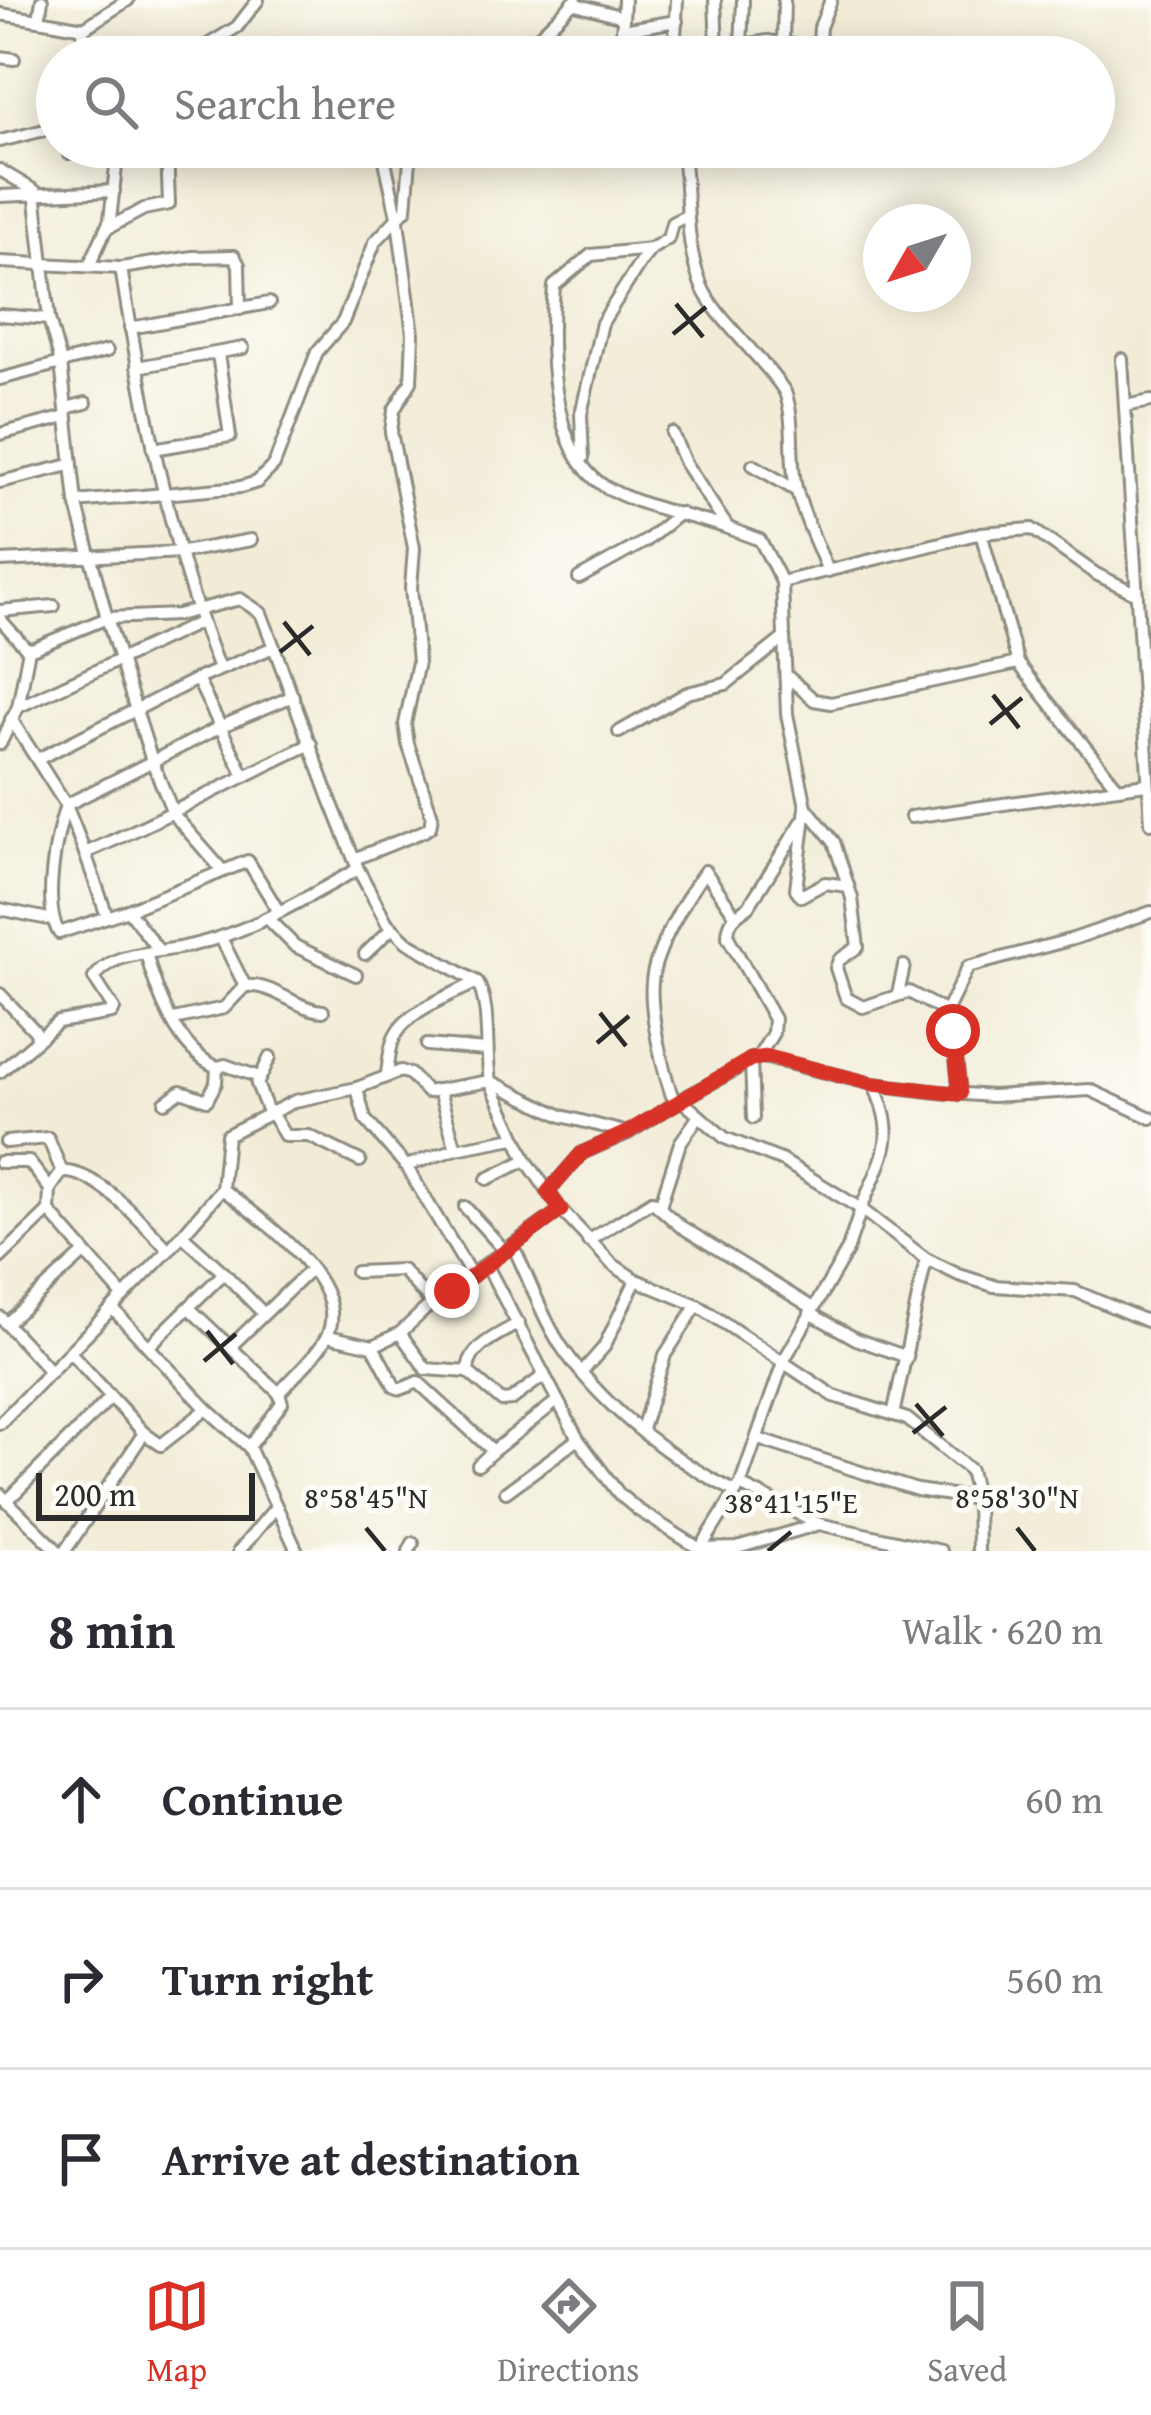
<!DOCTYPE html>
<meta charset="utf-8">
<style>
:root{--surface:#fff;--page:#f2f2f3;--text:#2b2b33;--muted:#7c7c81;--line:#e1e1e2;--accent:#d93025}
body{margin:0;font-family:"Gentium Book Plus",serif;background:var(--page);color:var(--text)}
.compass{position:absolute;left:863px;top:204px;width:108px;height:108px;border-radius:50%;background:var(--surface);box-shadow:0 6px 30px #0003;rotate:231deg}
.scale{position:absolute;left:36px;bottom:30px;width:219px;box-sizing:border-box;padding-left:12px;border:6px solid #2b2b2b;border-top:0;font-size:33px;line-height:42px;white-space:nowrap;color:#2b2b2b;-webkit-text-stroke:9px #fdfcf7;paint-order:stroke}
.stop{position:absolute;width:36px;height:36px;margin:-27px;border:9px solid #d93025;border-radius:50%;background:#fff}
.stop.end{background:#d93025;border-color:#fff;box-shadow:0 3px 12px #0008}
.list{margin:0;padding:0;list-style:none}
h2{display:flex;justify-content:space-between;align-items:center;height:156px;margin:0;padding:0 48px;font-size:51px}
h2 small{font-size:39px;font-weight:400;color:var(--muted)}
.list li{display:grid;grid-template-columns:78px 1fr auto;gap:36px;align-items:center;box-sizing:border-box;height:180px;padding:0 48px;border-top:3px solid var(--line)}
.list b{display:block;font-size:45px;white-space:nowrap}
.list em{font-size:39px;font-style:normal;color:var(--muted)}
.icon{flex:none;width:66px;height:66px;fill:none;stroke:currentColor;stroke-width:2;stroke-linecap:round;stroke-linejoin:round}
.map{position:relative;flex:none;width:1151px;height:1551px;overflow:hidden}
.search{position:absolute;background:var(--surface);box-shadow:0 6px 30px #0003;left:36px;right:36px;top:36px;height:132px;display:flex;align-items:center;gap:30px;box-sizing:border-box;padding:0 42px;border-radius:66px;color:var(--muted);font-size:45px}
.sheet{height:696px;background:var(--surface)}
nav{display:flex;justify-content:space-around;align-items:center;box-sizing:border-box;height:168px;border-top:3px solid var(--line);background:var(--surface);font-size:33px;color:var(--muted)}
nav a{display:grid;justify-items:center;gap:6px}
nav .on{color:var(--accent)}
.map>svg:first-child{display:block}
</style>
<div class="map">
<svg width="1151" height="1551" viewBox="0 0 1151 1551">
<rect width="100%" height="100%" fill="#fdfcf7"/>
<filter id="ink" filterUnits="userSpaceOnUse"><feTurbulence type="fractalNoise" baseFrequency=".00833" numOctaves="2"/><feDisplacementMap in="SourceGraphic" scale="24" xChannelSelector="R" yChannelSelector="G"/><feConvolveMatrix kernelMatrix="1 2 1 2 8 2 1 2 1" color-interpolation-filters="sRGB"/></filter>
<filter id="wash" filterUnits="userSpaceOnUse"><feTurbulence type="fractalNoise" baseFrequency=".004" numOctaves="4" result="noise"/><feDisplacementMap in="SourceGraphic" scale="48" xChannelSelector="R" yChannelSelector="G"/><feGaussianBlur stdDeviation="2.7" result="paint"/><feColorMatrix in="noise" values="0 0 0 0 0 0 0 0 0 0 0 0 0 0 0 0 0 1.4 0 .05"/><feComposite in="paint" operator="in"/></filter>
<g filter="url(#wash)">
<rect width="100%" height="100%" fill="#f2ecd7"/>
</g>
<g filter="url(#ink)">
<g fill="none" stroke-linecap="round" stroke-linejoin="round">
<g stroke="#8e8c81" stroke-width="16">
<g id="minor">
<polyline points="715,0 717,51"/>
<polyline points="572,3 623,17"/>
<polyline points="0,14 39,20 42,0"/>
<polyline points="39,20 84,28"/>
<polyline points="84,28 128,0"/>
<polyline points="84,28 83,34 99,57"/>
<polyline points="622,30 677,21"/>
<polyline points="783,43 784,0"/>
<polyline points="741,47 743,0"/>
<polyline points="0,57 14,59"/>
<polyline points="197,57 206,46 237,27 258,0"/>
<polyline points="517,57 576,0"/>
<polyline points="621,57 624,0"/>
<polyline points="674,57 768,41 813,48 819,42 820,27 831,0"/>
<polyline points="674,57 677,0"/>
<polyline points="0,141 57,127"/>
<path d="M682 147C690 195 683 241 702 287 714 316 765 360 785 392 796 422 789 457 796 488 803 516 817 544 828 571"/>
<polyline points="69,153 70,147 117,158 128,149 137,148"/>
<polyline points="0,170 35,191 49,319 61,363 76,502 107,618 152,761 174,815 223,871"/>
<polyline points="0,196 114,191"/>
<polyline points="108,228 144,209 169,204 167,149"/>
<path d="M651 249 591 255 554 286C549 343 549 451 604 486 637 506 691 516 728 528"/>
<polyline points="0,262 121,268 193,257 234,256 239,265 240,309"/>
<polyline points="89,266 110,220 117,158"/>
<path d="M121 268C142 401 169 543 219 669"/>
<polyline points="0,315 49,319"/>
<polyline points="130,328 269,303"/>
<polyline points="1122,359 1151,823"/>
<polyline points="137,367 243,348"/>
<polyline points="0,379 107,351"/>
<polyline points="1125,406 1151,401"/>
<polyline points="66,408 86,403"/>
<polyline points="672,433 685,463 728,528 760,540 782,582"/>
<polyline points="0,434 66,417"/>
<polyline points="153,449 230,436 218,354"/>
<polyline points="583,458 581,414 602,323 642,260 651,249 668,239 672,223 686,216"/>
<polyline points="753,465 797,491"/>
<polyline points="0,482 70,465"/>
<polyline points="76,502 241,487 257,482 274,465 317,352 343,322 375,242 406,209 411,147"/>
<polyline points="981,533 1032,529 1096,574 1137,594"/>
<polyline points="0,561 183,552 251,540"/>
<polyline points="579,578 646,541 680,513"/>
<polyline points="0,611 54,606"/>
<polyline points="0,619 26,648 32,649 107,618 177,615 240,599 261,613 274,647"/>
<polyline points="787,676 814,700 831,703 1018,663"/>
<polyline points="197,679 244,775"/>
<polyline points="18,707 201,622"/>
<path d="M11 719 66 805 85 853C162 820 235 779 311 744"/>
<polyline points="619,732 687,693 726,684 784,638"/>
<polyline points="0,744 18,707 29,649"/>
<polyline points="38,759 197,679 274,647 330,799 358,869 387,923 407,942 477,982"/>
<polyline points="806,807 834,842 852,898 858,947 839,960 836,968 846,998 863,1007 909,992 946,1012"/>
<polyline points="911,817 1146,784"/>
<polyline points="85,853 107,916"/>
<polyline points="354,859 424,831 430,827 432,816 408,744 405,724 418,662 411,588 414,548 391,432 394,410 411,382 413,334 398,221 382,147"/>
<polyline points="848,886 825,883 801,896 796,889 806,807 787,714 782,582 981,533 1018,663 1118,788"/>
<polyline points="0,909 53,920"/>
<path d="M128 910 159 951C233 943 295 904 358 869"/>
<path d="M279 912 248 861 128 910 59 933C42 904 56 836 66 805L220 727 293 696"/>
<polyline points="267,918 295,946 356,975"/>
<path d="M221 938 245 986C274 983 295 1009 323 1011"/>
<path d="M146 953C156 992 178 1051 217 1067L225 1065 259 1077"/>
<polyline points="365,954 391,929"/>
<polyline points="0,994 36,1032 37,1038"/>
<polyline points="898,994 904,966"/>
<polyline points="174,1019 224,1008 245,986"/>
<polyline points="427,1045 485,1050"/>
<path d="M759 1056 773 1033 774 1019 728 937C728 919 736 916 749 906L803 820"/>
<polyline points="751,1059 753,1118"/>
<path d="M0 1072 58 1022 112 1013 114 1009 94 978C110 956 133 955 159 951"/>
<path d="M387 1074C389 1062 389 1047 395 1036 407 1010 453 995 477 982 491 1005 485 1051 490 1081L562 1116 628 1133 582 1153 548 1192"/>
<polyline points="357,1088 401,1071 410,1074 427,1092 490,1081 526,1160 561,1210 612,1264 636,1280 697,1305 834,1396 907,1419 970,1470 977,1499 978,1551"/>
<polyline points="439,1091 456,1149"/>
<polyline points="960,1094 953,1031 946,1012 968,967 1073,939 1151,912"/>
<polyline points="681,1100 759,1056 873,1084 938,1092 992,1096 1090,1090 1151,1118"/>
<polyline points="165,1102 181,1091 207,1100 216,1083 217,1067"/>
<path d="M675 1104C664 1076 649 1013 652 982 654 951 687 896 705 871L735 915"/>
<polyline points="270,1111 285,1136 309,1136 360,1161"/>
<polyline points="268,1112 257,1084 270,1057"/>
<path d="M628 1133 681 1100 725 1138 783 1161 861 1209C882 1156 900 1139 873 1084"/>
<polyline points="6,1142 48,1138 62,1172"/>
<polyline points="0,1162 29,1162 50,1189"/>
<polyline points="406,1166 456,1149 514,1138"/>
<polyline points="487,1179 526,1160"/>
<path d="M222 1189C257 1215 350 1281 328 1334 319 1354 294 1376 279 1393L282 1403 249 1447"/>
<polyline points="660,1206 680,1143 699,1116"/>
<polyline points="465,1207 505,1251"/>
<polyline points="183,1236 224,1273"/>
<polyline points="588,1241 652,1201 680,1226 813,1308"/>
<path d="M513 1246C530 1280 544 1323 566 1353 609 1412 672 1460 736 1492"/>
<polyline points="0,1258 49,1211"/>
<polyline points="487,1266 578,1439 619,1494 638,1510 700,1549 737,1548 819,1524"/>
<polyline points="356,1272 402,1270 432,1303"/>
<path d="M123 1296 49 1211 50 1189 62 1172C97 1169 145 1226 169 1250"/>
<polyline points="112,1308 207,1409 249,1447 297,1551"/>
<polyline points="189,1308 279,1393"/>
<polyline points="810,1313 856,1339 907,1357"/>
<polyline points="0,1317 49,1370"/>
<polyline points="7,1323 84,1253"/>
<polyline points="400,1333 426,1369 468,1372 502,1401 511,1400 542,1377"/>
<polyline points="328,1336 373,1346 400,1333 432,1303 561,1210"/>
<polyline points="149,1346 224,1273 263,1313"/>
<polyline points="231,1346 311,1269"/>
<polyline points="373,1346 395,1387 401,1389 418,1382 493,1451 556,1402"/>
<polyline points="70,1352 144,1433 161,1445 207,1409"/>
<path d="M468 1372C468 1346 499 1335 519 1323"/>
<polyline points="582,1372 604,1347 636,1280"/>
<polyline points="893,1415 926,1259"/>
<polyline points="0,1423 169,1250 222,1189 227,1135 295,1101 357,1088 365,1119 406,1166 472,1276"/>
<polyline points="642,1429 665,1355 697,1305"/>
<polyline points="758,1439 917,1490 977,1499"/>
<polyline points="478,1465 493,1451"/>
<polyline points="740,1485 819,1524 941,1551"/>
<polyline points="506,1492 578,1439"/>
<polyline points="0,1494 58,1551"/>
<polyline points="7,1501 111,1397"/>
<polyline points="65,1551 144,1433"/>
<polyline points="239,1551 276,1507"/>
<polyline points="409,1551 413,1543"/>
<polyline points="699,1551 740,1485 784,1360 847,1251 861,1209 926,1259 959,1275 994,1286 1075,1291 1151,1323"/>
</g>
</g>
<use href="#minor" stroke="#fff" stroke-width="10"/>
</g>
</g>
<g fill="none" stroke-linecap="round" stroke-linejoin="round" filter="url(#ink)">
<polyline stroke="#d93025" stroke-width="15" points="452,1291 561,1210 548,1192 582,1153 628,1132 751,1059 768,1057 873,1084 960,1094 953,1031"/>
</g>
<path fill="none" stroke="#2b2b2b" stroke-width="4.5" d="M676 304 703 337M673 334 706 307M284 622 310 655M280 652 313 626M993 695 1019 728M990 724 1022 698M600 1013 626 1046M597 1043 629 1016M207 1331 233 1364M204 1361 236 1334M916 1404 943 1436M913 1433 946 1407M366 1528 385 1551M1017 1528 1035 1551M768 1551 791 1532"/>
<g font-size="30" text-anchor="middle" fill="#2b2b2b" stroke="#fdfcf7" stroke-width="10" stroke-linejoin="round" paint-order="stroke">
<text x="366" y="1508">8°58'45"N</text>
<text x="1017" y="1508">8°58'30"N</text>
<text x="791" y="1513">38°41'15"E</text>
</g>
</svg>
<svg class="compass" viewBox="-18 -18 36 36"><path d="M0-13l5 13h-10z" fill="#e53935"/><path d="M0 13l5-13h-10z" fill="#7c7c81"/></svg>
<div class="scale">200 m</div>
<div class="stop" style="left:953px;top:1031px"></div>
<div class="stop end" style="left:452px;top:1291px"></div>
<div class="search"><svg class="icon" aria-label="search" viewBox="0 0 24 24"><circle cx="10" cy="10" r="6"/><path d="M15 15l6 6"/></svg>Search here</div>
</div>
<section class="sheet">
<h2>8 min<small>Walk · 620 m</small></h2>
<ul class="list">
<li><svg class="icon" aria-label="ahead" viewBox="0 0 24 24"><path d="M12 20V5M6 11l6-6 6 6"/></svg><div><b>Continue</b></div><em>60 m</em></li>
<li><svg class="icon" aria-label="right" viewBox="0 0 24 24"><path d="M7 20v-9h11M14 6l5 5-5 5"/></svg><div><b>Turn right</b></div><em>560 m</em></li>
<li><svg class="icon" aria-label="arrive" viewBox="0 0 24 24"><path d="M6 21V4h12l-3 4 3 4H6"/></svg><div><b>Arrive at destination</b></div></li>
</ul>
</section>
<nav>
<a class="on"><svg class="icon" aria-label="map" viewBox="0 0 24 24"><path d="M3 6l6-2 6 2 6-2v14l-6 2-6-2-6 2zM9 4v14M15 6v14"/></svg>Map</a>
<a><svg class="icon" aria-label="directions" viewBox="0 0 24 24"><path d="M12 3l9 9-9 9-9-9zM9 14v-3h6M13 9l2 2-2 2"/></svg>Directions</a>
<a><svg class="icon" aria-label="saved" viewBox="0 0 24 24"><path d="M7 4h10v16l-5-4-5 4z"/></svg>Saved</a>
</nav>
